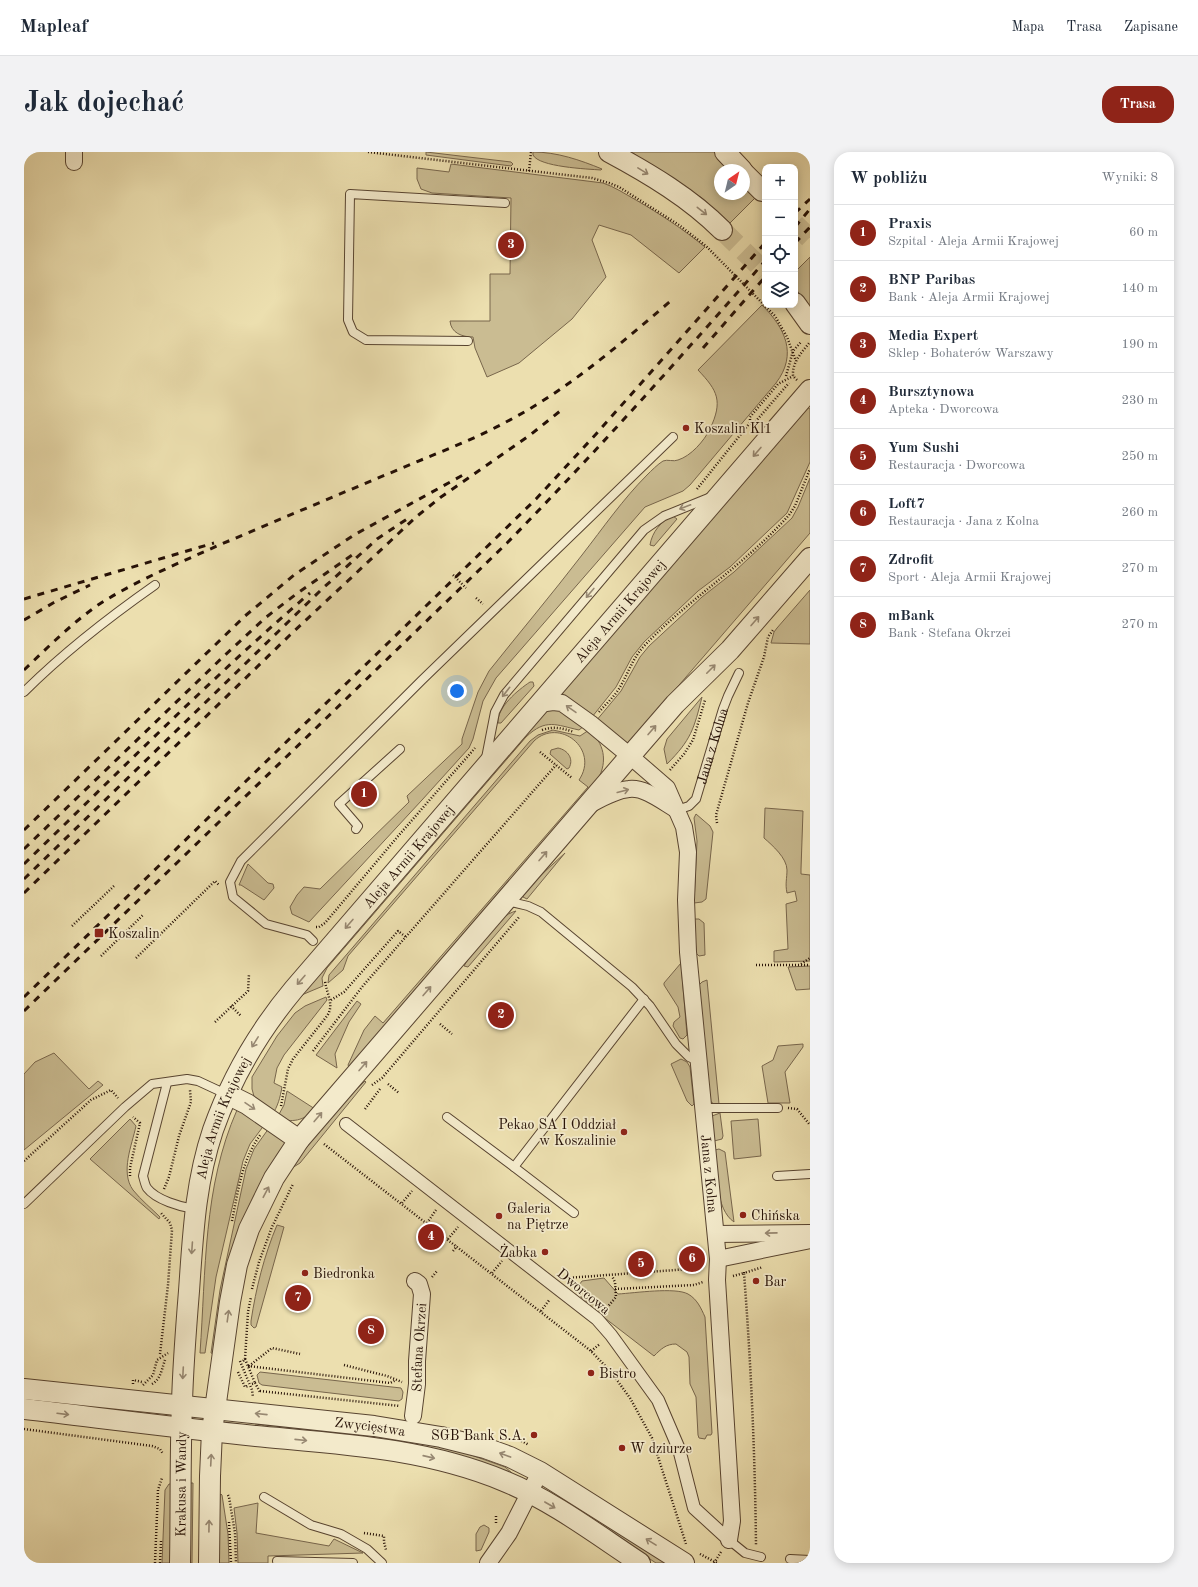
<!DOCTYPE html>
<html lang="pl">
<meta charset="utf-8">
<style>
:root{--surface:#fff;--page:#f2f2f3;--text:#1f2937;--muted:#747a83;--line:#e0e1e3;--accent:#8f2418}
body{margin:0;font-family:"Old Standard TT",serif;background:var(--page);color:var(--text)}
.controls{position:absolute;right:12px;top:12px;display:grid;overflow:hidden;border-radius:8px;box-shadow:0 2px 10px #0003}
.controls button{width:36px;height:36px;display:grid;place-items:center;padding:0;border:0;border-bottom:1px solid var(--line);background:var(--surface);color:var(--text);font:20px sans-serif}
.compass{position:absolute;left:690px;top:12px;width:36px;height:36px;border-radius:50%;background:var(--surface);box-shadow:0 2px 10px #0003;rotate:35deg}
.you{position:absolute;left:433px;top:539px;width:14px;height:14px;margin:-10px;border:3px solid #fff;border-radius:50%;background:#1a73e8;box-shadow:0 0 0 6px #1a73e833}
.badge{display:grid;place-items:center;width:26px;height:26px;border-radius:50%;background:var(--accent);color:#fff;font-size:13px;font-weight:700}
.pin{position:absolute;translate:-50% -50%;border:2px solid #fff;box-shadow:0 1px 4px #0006}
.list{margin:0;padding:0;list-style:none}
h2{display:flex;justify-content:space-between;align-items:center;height:52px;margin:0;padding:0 16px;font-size:17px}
h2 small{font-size:13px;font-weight:400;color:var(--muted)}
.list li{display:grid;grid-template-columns:26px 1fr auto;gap:12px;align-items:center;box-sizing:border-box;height:56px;padding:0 16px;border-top:1px solid var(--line)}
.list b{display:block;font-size:15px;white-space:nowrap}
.list p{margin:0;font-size:13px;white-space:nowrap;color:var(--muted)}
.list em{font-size:13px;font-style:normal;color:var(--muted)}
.icon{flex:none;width:22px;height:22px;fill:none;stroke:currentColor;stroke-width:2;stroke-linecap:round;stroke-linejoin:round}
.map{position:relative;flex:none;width:786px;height:1411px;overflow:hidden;border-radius:16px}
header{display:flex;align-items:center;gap:24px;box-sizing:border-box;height:56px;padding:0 20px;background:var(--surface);border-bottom:1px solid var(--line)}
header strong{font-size:19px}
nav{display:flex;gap:22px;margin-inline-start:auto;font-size:14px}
.intro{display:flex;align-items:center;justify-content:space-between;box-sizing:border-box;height:96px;padding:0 24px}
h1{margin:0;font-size:28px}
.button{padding:10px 18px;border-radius:16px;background:var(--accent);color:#fff;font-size:14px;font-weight:700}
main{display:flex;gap:24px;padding:0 24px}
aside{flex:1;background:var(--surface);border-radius:16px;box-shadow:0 2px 10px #0003}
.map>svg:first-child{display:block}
</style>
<header>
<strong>Mapleaf</strong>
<nav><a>Mapa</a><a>Trasa</a><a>Zapisane</a></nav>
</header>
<div class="intro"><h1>Jak dojechać</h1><a class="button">Trasa</a></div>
<main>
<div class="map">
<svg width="786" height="1411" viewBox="0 0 786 1411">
<rect width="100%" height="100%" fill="#ecdfaf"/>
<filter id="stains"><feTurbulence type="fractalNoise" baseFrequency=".005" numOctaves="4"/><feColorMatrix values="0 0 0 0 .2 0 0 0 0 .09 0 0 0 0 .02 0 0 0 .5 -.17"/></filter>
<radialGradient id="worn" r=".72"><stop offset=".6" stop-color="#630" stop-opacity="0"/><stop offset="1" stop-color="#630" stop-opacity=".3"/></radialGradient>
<g fill="#cabc92" stroke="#78664c">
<polygon points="402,0 487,10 489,12 487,14 402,3"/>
<path d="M509 0C533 0 556 8 578 17L577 18C563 17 515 15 509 3Z"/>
<polygon points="607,0 691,0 706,18 696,18 696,42 720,42 720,34 731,46 706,71 678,46"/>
<path d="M427 12 579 31C591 35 601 42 612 48 636 62 659 77 681 95L655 121 607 83 575 73 568 88 582 125 548 167 495 211 463 225 451 196 449 185C438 185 427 181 426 169H466V122H486L487 46 408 41 397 37 393 27V16L425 20Z"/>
<polygon points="786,105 786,155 771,136 771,120"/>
<path d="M738 153C761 176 774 202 752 231L666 333 659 339 621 355 472 526 459 549 449 587 445 596 398 648 285 770 268 762 266 755 273 743 280 735 296 737 385 650 383 644 438 592V587L454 540 465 519C496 480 528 442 558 403 579 376 599 347 623 323 627 319 634 312 639 309 643 307 650 310 654 308 667 304 680 289 686 277 699 249 694 239 674 218Z"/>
<polygon points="783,255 786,257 786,310 763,361 706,415 674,439 620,490 608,505 592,535 568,565 539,543 538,539"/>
<polygon points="786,326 786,381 606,590 602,591 572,569 597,539 616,505 625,494 678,445 710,420 768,366 774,355"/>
<path d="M649 364 653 367 630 394 626 393C628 380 637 369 649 364Z"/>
<polygon points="786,438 786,492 747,491 750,480 753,476"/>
<path d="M506 530H509L510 534 477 571H474C473 555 494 538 506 530Z"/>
<path d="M678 545C670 577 667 588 643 612L640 597 643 587Z"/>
<path d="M525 558H536L560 574 555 578C532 573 522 566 502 585L303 816 298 826 299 834 280 842 273 847 520 560Z"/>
<path d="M529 578 556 584 565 578C580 591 584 609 574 627L325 915 324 913 340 878 351 864 359 871 564 635 555 628C576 597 535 565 510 589L324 804 319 818 304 831 305 823 506 589 514 583Z"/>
<path d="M534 596C544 598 550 607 545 616L543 617 526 602 527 598Z"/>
<path d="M741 656 779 659 777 717V722L786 723V809L750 810V799L764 797 762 752 773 749 771 739 763 741C761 732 763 726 763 718 763 706 748 693 740 686Z"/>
<polygon points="672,662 686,674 689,680 682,747 678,750 670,751 673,689 670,666"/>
<polygon points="541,701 503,747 499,745 499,741 517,723"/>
<polygon points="224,712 244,731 249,732 250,736 240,748 217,733 215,733"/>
<path d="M492 759 444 815 440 814C450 797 472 764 492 759Z"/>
<polygon points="670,767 675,767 680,771 681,803 675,804 672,801"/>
<polygon points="657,811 663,883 659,887 656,886 649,874 650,870 656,865 654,855 640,833 640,831"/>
<polygon points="786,814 786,837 772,838 764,815"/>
<polygon points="683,828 695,952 690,952 686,949 675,833 678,830"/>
<path d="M302 845 303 848 260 903 253 916 250 931 258 935C256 946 254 954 248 963L231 948 228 937V925L253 884 271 861 281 854Z"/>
<polygon points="333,849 337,852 325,870 311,902 313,916 292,903"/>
<polygon points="779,892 779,895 761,920 766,951 744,951 738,914 749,908 754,894"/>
<polygon points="30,901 65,937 74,929 79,933 0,998 0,922 11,910"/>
<polygon points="657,907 663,910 666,915 670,952 668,954 663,949 647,912"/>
<path d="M341 929 342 930 276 1011 268 1016C288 984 314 954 341 929Z"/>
<path d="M263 939 291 957C280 969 268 971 253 966L260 953Z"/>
<path d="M216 956 241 972 226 992 219 1009 192 1125 181 1201H176C182 1119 179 1035 213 958Z"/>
<polygon points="696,961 699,984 698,987 690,989 688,964"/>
<path d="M106 967 112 974C108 993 96 1020 109 1038 117 1048 127 1056 136 1065L135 1067 66 1007Z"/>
<polygon points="734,967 737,1004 710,1007 707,969"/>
<polygon points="245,976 263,989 190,1202 187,1201 196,1138 222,1017 230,997"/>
<path d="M695 997 701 1000 710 1070C691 1057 693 1019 691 998Z"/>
<path d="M253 1073 260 1075 232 1175 230 1176 227 1173V1169C232 1136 240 1104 253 1073Z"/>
<path d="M580 1126 594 1142C611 1141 651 1135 664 1142 673 1147 677 1156 681 1165L688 1281 687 1283H683L681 1287 675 1286 674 1283 672 1245 666 1232 665 1205 663 1200 652 1192C642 1192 637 1197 630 1204L573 1160 553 1141V1136L558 1129Z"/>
<polygon points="236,1220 377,1236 379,1240 378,1247 375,1249 238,1233 235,1231 233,1223"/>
<polygon points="239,1271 386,1287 433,1298 481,1315 488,1321 488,1323 239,1277"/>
<polygon points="166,1331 169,1331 168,1411 164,1411"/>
<polygon points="145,1332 148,1332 146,1411 138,1411 141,1338"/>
<polygon points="197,1342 198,1343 204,1382 205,1411 194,1411 196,1343"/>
<polygon points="534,1344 535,1344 643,1411 632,1411 534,1347"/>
<polygon points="234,1351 232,1381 305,1394 310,1387 339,1401 244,1404 244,1411 214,1411 213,1381 210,1356"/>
<polygon points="460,1373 465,1376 465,1380 457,1398 452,1399 452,1382 456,1375"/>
</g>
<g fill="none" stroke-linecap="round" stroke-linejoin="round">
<g stroke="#cec096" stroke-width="20" stroke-dasharray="20 10" stroke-linecap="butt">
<polyline points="771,72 786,87"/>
<polyline points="698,78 741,120"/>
</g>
<g stroke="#584430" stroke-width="10">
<g id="service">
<polyline points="444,189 342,188 329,180 324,168 326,42 481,51"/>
<path d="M0 540C41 499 84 466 131 433"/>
<polyline points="462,606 471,560 480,543 620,378 640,364 687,345"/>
<path id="s1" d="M653 658 665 654 672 647 699 557 704 544 715 521"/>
<polyline points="332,677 334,674 315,652 376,597"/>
<polyline points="483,749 504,754 517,760 608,835 626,854 652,892 665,905 674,909"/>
<polyline points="289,789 283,783 242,772 209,745 206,730 217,709 398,528 649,285"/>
<path d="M143 931 119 1024C120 1027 121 1033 123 1036 132 1048 157 1055 170 1057"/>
<polyline points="679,956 754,956"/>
<polyline points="423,965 490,1015 620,847"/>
<polyline points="490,1015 550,1061"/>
<polyline points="753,1024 786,1022"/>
<polyline points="0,1052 101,955 128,932 163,927 174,929 202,942"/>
<polyline points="240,1345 287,1373 317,1382 343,1397 358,1411"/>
<polyline points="705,1388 721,1401 737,1405"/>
<polyline points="766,1407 786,1408"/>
<polyline points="253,1409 329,1411"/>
</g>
</g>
<g stroke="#584430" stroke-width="14">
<polyline id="pedestrian" points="322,972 573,1167 587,1183 634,1248 655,1297 670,1356 705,1388"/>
</g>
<g stroke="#584430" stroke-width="18">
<g id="minor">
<polyline points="50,10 50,0"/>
<path id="s2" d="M515 552 529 550 538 551 566 571 606 604 643 636 660 675 664 700 662 748 664 800 694 1107 693 1128 708 1369 705 1388"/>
<path d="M567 652C578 646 592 638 605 637 621 635 639 650 653 658"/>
<polyline points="692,1082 786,1081"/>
<polyline points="694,1107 786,1088"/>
<path id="s3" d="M389 1264 393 1232V1209L398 1142 395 1132 391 1129"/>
<polyline points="464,1411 485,1381 516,1320"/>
</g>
</g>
<g stroke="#584430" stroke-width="22">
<g id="tertiary">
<path d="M585 0C626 22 666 46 698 78"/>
<polyline points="701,0 718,18"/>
<polyline points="720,21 738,39"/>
<polyline points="771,151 786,172"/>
<polyline points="203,942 223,952 275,988"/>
<path id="s4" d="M0 1237 350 1274 417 1285 461 1296 486 1305 516 1320 660 1411"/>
<path d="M0 1257C77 1266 155 1276 232 1284 317 1292 401 1296 480 1329 529 1349 572 1382 616 1411"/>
<path id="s5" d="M156 1411C157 1358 156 1304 158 1251 159 1213 162 1176 165 1139 169 1083 171 1032 189 978 207 927 235 879 270 837L786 238"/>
<polyline points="185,1411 186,1324 188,1279 206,1150 213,1113 225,1077 250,1026 275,988 606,604 651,552 706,498 786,406"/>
</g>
</g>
<g stroke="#261106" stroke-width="2.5" stroke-dasharray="1 2" stroke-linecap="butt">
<polyline points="344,0 568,26 585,31 595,35 655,73 682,94 751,164 763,185 772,209"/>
<polyline points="505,19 507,0"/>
<polyline points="762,224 769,199 777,190"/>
<path d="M773 228 769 224C768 210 778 200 786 190"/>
<polyline points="726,271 726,265 754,232 769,224"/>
<polyline points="673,337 725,272 732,269 765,231"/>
<polyline points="429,423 442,436"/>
<polyline points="452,446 459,452"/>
<path d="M575 560C582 552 591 544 596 535 605 520 609 505 621 493 666 446 722 412 765 363L771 354 786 317"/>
<path d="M518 578C530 574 538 576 550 580"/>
<polyline points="516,600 548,626"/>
<polyline points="646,618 660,602 669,588 681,548"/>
<polyline points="693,671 692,663 724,551 740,505 744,485 749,478"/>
<polyline points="48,774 91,733"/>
<polyline points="292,775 295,775 301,771 375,683 451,596"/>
<polyline points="77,804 119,763"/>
<polyline points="112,806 191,729 195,733"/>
<polyline points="777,812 786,806"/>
<polyline points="732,813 786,813"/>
<polyline points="307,848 320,840 374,779 382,785"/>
<polyline points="207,854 217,864"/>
<polyline points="191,870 224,839 225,822"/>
<polyline points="416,872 428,882"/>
<polyline points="289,899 338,835 532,613"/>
<polyline points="364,932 375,941"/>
<polyline points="348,933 358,926 496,764"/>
<path d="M257 954 264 917 269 907 303 864C311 852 302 842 301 828"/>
<polyline points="764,956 773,957 786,973"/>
<polyline points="341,957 356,937"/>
<polyline points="300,992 567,1199 587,1220 606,1246 628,1286 662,1392"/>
<polyline points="0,1009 67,948 87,938 94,946"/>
<polyline points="106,1024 106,1016 116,971 109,965"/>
<polyline points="140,1037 145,1025 155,984 167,950 166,938"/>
<polyline points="378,1051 388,1039"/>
<path d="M208 1069C214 1039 218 1007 237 982"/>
<polyline points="403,1071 412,1058"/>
<polyline points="424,1087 434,1075"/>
<polyline points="429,1099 433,1094"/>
<polyline points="720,1120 720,1121 739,1115"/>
<polyline points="468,1121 478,1109"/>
<path d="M709 1124 720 1121C727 1212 731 1302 732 1393"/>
<polyline points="408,1125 413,1119"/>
<polyline points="543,1126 678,1116"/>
<polyline points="228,1137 235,1110 248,1075 269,1032"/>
<polyline points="591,1137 670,1133 679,1130"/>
<polyline points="581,1158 592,1145 591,1130 588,1124"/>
<polyline points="517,1159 526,1147"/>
<polyline points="567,1199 576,1192"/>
<polyline points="136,1202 144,1133 148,1078 146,1071 137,1061"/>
<polyline points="221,1207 231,1231"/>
<polyline points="216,1209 228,1238 229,1245"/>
<polyline points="219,1209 221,1207 224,1160 227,1145"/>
<polyline points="320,1213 363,1224 378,1230"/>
<polyline points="224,1214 366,1231 372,1228"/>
<polyline points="225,1214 248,1196 276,1202"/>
<polyline points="214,1220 221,1235 224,1234"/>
<polyline points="109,1232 109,1228 118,1230"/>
<path d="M128 1232C137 1227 138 1216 141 1208"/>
<polyline points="228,1232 231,1231 236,1240"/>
<polyline points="119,1233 129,1223 133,1208 144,1201"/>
<polyline points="236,1239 376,1254"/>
<polyline points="0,1277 128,1294 136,1297 139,1302"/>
<polyline points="492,1286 505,1293"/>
<polyline points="204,1343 205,1345 211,1381 212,1411"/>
<polyline points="205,1370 207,1411"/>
<polyline points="472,1371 472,1362"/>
<polyline points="340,1381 360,1384 360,1390 362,1398"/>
<polyline points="676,1402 693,1411"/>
<polyline points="131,1411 134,1338 138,1326"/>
<polyline points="136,1411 137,1389"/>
<polyline points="690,1411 697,1400"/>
</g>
<use href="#service" stroke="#f3eacb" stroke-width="8"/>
<use href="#pedestrian" stroke="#f3eacb" stroke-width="12"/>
<use href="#minor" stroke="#f3eacb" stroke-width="16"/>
<use href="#tertiary" stroke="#f3eacb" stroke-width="20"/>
<g stroke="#261106" stroke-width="3" stroke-dasharray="7 7" stroke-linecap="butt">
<polyline points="771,61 786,47"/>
<polyline points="771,75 786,57"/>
<polyline points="771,91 786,75"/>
<polyline points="679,196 741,125"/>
<polyline points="0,447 190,391"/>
<polyline points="0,468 29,451 66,433"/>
<path d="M0 518C24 495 47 472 74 453 111 429 153 412 193 394 254 368 316 342 378 316 413 301 449 288 482 270 544 238 596 192 649 147"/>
<polyline points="0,678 221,464 270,423 330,383 439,323"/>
<polyline points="0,697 200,504 241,466 271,443 328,403"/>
<path d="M0 712C94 621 186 527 286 441"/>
<polyline points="0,727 297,438 353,387 386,365"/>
<polyline points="0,741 266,483 392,365 417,345 506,283 540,256"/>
<polyline points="0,845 512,347 573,281 741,91"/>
<path d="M0 859 483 391C572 300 657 205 741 109"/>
</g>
</g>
<defs><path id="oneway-shaft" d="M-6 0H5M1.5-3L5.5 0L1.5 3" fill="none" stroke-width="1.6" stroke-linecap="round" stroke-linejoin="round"/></defs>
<g stroke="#978872">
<use href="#oneway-shaft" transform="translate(619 19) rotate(31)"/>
<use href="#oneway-shaft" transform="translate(678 59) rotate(38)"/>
<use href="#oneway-shaft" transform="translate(733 300) rotate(131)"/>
<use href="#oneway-shaft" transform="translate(661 355) rotate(159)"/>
<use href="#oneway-shaft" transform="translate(566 441) rotate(130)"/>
<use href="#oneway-shaft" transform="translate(731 469) rotate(-49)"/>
<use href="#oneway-shaft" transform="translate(687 517) rotate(-45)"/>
<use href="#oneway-shaft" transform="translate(482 540) rotate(128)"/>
<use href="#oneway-shaft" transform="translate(547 557) rotate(-145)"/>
<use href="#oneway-shaft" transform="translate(628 578) rotate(-49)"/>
<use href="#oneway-shaft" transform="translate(599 639) rotate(-15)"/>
<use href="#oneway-shaft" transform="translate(519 704) rotate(-49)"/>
<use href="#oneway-shaft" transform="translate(325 772) rotate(131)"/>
<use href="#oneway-shaft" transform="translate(277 828) rotate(131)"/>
<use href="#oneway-shaft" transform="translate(403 839) rotate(-49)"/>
<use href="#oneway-shaft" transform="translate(231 890) rotate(122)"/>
<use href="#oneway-shaft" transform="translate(339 914) rotate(-49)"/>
<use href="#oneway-shaft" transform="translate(226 954) rotate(34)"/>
<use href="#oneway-shaft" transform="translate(294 965) rotate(-50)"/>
<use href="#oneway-shaft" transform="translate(242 1040) rotate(-62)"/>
<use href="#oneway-shaft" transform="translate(747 1081) rotate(179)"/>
<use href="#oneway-shaft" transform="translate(168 1096) rotate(94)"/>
<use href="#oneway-shaft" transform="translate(204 1164) rotate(-82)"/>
<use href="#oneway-shaft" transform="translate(159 1221) rotate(93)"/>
<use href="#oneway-shaft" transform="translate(39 1262) rotate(7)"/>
<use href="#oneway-shaft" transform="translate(237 1262) rotate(-174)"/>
<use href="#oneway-shaft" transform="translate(277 1288) rotate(6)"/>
<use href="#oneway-shaft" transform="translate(481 1303) rotate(-160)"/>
<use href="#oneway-shaft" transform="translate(405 1305) rotate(13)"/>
<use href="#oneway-shaft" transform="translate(187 1308) rotate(-87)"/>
<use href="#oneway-shaft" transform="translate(526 1353) rotate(30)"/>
<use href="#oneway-shaft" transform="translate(185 1374) rotate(-89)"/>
<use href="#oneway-shaft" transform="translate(627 1390) rotate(-148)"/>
</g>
<g fill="#8f2418" stroke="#f3eacb" stroke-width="1.5">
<circle cx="662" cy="276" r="4"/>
<rect x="70" y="776" width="10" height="10" rx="2"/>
<circle cx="600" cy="980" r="4"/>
<circle cx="719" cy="1063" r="4"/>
<circle cx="475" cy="1064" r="4"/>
<circle cx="521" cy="1100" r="4"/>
<circle cx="281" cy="1121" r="4"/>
<circle cx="732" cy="1129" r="4"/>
<circle cx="567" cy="1221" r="4"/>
<circle cx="510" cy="1283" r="4"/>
<circle cx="598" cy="1296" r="4"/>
</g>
<g text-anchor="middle" stroke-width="3.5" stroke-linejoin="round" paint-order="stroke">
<g font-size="14" fill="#261106" stroke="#f3eacb" text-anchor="start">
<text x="670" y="281">Koszalin Kl1</text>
<text x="84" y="786">Koszalin</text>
<text x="592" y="977" text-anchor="end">Pekao SA I Oddział<tspan x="592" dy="16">w Koszalinie</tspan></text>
<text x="483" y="1061">Galeria<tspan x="483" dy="16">na Piętrze</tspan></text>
<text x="727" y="1068">Chińska</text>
<text x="513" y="1105" text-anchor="end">Żabka</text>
<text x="289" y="1126">Biedronka</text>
<text x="740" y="1134">Bar</text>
<text x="575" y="1226">Bistro</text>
<text x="502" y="1288" text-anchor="end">SGB Bank S.A.</text>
<text x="606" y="1301">W dziurze</text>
</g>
<g font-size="14" fill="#261106" stroke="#f3eacb">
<text dy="5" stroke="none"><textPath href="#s5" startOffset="1098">Aleja Armii Krajowej</textPath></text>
<text dy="5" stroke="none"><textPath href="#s1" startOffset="78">Jana z Kolna</textPath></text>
<text dy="5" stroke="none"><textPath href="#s5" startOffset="774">Aleja Armii Krajowej</textPath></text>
<text dy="5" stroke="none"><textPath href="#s5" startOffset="450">Aleja Armii Krajowej</textPath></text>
<text dy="5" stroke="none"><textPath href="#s2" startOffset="549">Jana z Kolna</textPath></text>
<text transform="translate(560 1139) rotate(39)" y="5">Dworcowa</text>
<text dy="5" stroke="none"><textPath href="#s3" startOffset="69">Stefana Okrzei</textPath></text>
<text dy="5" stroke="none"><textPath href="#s4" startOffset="348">Zwycięstwa</textPath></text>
<text dy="5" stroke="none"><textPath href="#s5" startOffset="79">Krakusa i Wandy</textPath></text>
</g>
</g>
<rect width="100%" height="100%" filter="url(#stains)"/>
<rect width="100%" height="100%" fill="url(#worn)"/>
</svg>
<div class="controls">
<button>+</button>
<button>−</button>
<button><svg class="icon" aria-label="locate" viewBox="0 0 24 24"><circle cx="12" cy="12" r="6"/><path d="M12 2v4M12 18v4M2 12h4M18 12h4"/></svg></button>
<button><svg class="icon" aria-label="layers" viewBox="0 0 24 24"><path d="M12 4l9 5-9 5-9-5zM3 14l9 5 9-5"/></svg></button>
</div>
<svg class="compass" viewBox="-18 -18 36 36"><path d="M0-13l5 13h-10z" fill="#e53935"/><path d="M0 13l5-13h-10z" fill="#747a83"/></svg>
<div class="you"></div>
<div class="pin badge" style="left:340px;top:642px">1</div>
<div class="pin badge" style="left:477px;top:863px">2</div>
<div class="pin badge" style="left:487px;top:93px">3</div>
<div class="pin badge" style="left:407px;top:1085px">4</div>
<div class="pin badge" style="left:617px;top:1112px">5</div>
<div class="pin badge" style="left:668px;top:1107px">6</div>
<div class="pin badge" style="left:274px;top:1146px">7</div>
<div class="pin badge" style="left:347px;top:1179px">8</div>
</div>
<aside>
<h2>W pobliżu<small>Wyniki: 8</small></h2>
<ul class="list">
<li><span class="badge">1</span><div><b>Praxis</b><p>Szpital · Aleja Armii Krajowej</p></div><em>60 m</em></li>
<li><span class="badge">2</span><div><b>BNP Paribas</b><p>Bank · Aleja Armii Krajowej</p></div><em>140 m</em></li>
<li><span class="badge">3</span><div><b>Media Expert</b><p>Sklep · Bohaterów Warszawy</p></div><em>190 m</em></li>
<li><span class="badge">4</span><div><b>Bursztynowa</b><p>Apteka · Dworcowa</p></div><em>230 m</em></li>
<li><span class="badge">5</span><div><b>Yum Sushi</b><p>Restauracja · Dworcowa</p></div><em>250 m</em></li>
<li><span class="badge">6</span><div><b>Loft7</b><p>Restauracja · Jana z Kolna</p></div><em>260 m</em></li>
<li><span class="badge">7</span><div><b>Zdrofit</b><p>Sport · Aleja Armii Krajowej</p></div><em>270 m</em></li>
<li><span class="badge">8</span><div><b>mBank</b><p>Bank · Stefana Okrzei</p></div><em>270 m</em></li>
</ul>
</aside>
</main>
